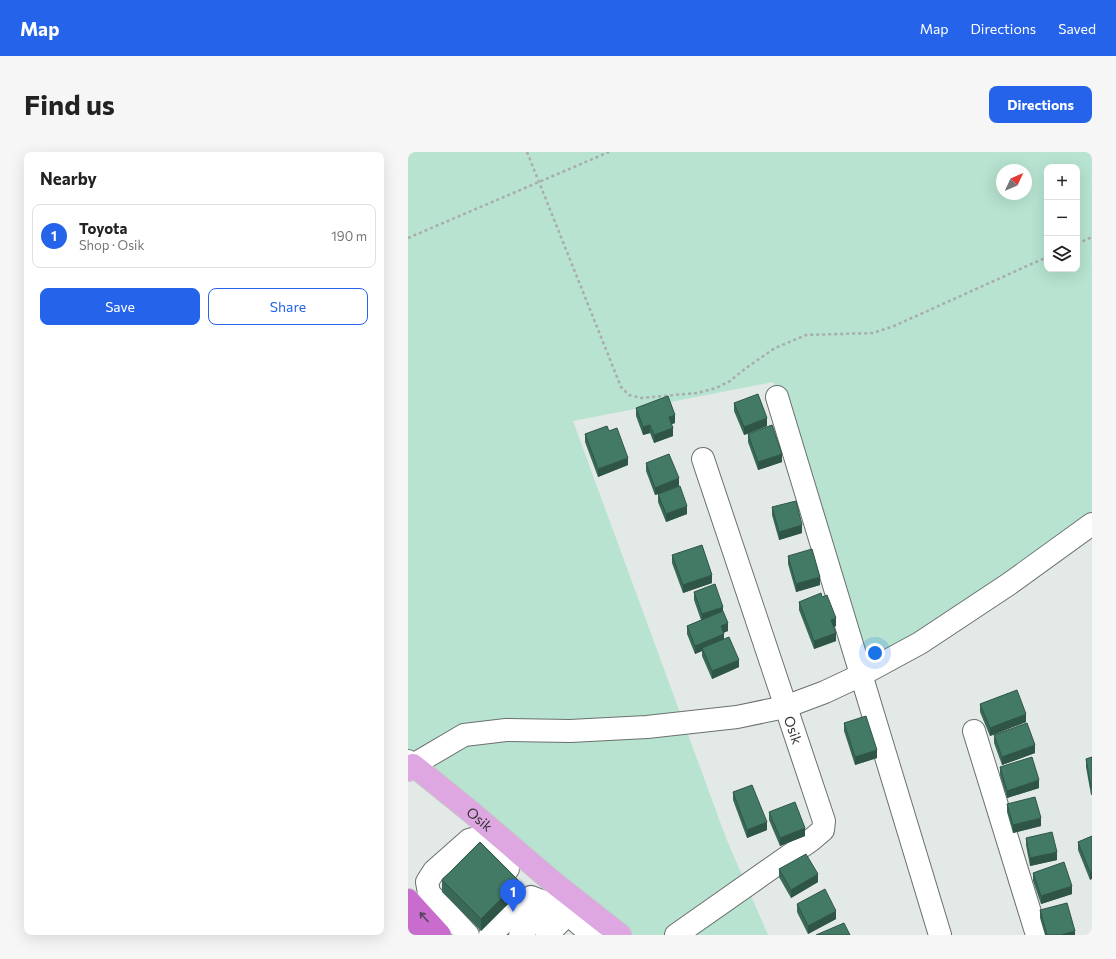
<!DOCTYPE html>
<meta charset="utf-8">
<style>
:root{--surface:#fff;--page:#f6f6f6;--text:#222;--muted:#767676;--line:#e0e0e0;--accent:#2563eb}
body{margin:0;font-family:Commissioner,sans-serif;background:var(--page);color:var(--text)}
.controls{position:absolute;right:12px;top:12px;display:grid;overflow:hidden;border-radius:8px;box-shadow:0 4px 16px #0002}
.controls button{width:36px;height:36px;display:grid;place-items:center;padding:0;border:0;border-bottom:1px solid var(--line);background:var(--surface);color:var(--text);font:20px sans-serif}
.compass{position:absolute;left:588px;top:12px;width:36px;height:36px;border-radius:50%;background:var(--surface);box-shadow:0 4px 16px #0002;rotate:46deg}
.you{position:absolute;left:467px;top:501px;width:14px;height:14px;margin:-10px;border:3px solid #fff;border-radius:50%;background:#1a73e8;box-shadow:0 0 0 6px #1a73e833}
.badge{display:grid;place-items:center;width:26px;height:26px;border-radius:50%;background:var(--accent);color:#fff;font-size:13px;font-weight:700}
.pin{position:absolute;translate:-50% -33px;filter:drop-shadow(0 1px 2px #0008)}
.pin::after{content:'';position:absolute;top:21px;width:14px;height:12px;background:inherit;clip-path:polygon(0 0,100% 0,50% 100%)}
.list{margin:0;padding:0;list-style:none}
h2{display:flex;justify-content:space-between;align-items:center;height:52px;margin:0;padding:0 16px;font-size:17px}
h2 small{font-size:13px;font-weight:400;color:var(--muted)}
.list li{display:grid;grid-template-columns:26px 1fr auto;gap:12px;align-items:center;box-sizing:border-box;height:64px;margin:0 8px 8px;padding:0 8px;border:1px solid var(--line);border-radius:8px}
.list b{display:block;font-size:15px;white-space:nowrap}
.list p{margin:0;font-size:13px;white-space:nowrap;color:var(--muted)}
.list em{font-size:13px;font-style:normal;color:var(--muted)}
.actions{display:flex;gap:8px;padding:12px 16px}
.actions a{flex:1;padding:9px 0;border:1px solid var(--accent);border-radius:8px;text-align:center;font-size:14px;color:var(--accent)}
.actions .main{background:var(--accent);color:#fff}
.icon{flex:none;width:22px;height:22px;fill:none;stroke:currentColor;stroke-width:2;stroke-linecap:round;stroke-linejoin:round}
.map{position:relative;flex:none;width:684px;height:783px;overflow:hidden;border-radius:8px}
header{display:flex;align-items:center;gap:24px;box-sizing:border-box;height:56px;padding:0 20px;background:var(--accent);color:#fff}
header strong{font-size:19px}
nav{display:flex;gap:22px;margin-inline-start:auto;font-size:14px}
.intro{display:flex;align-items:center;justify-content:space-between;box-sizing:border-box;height:96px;padding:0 24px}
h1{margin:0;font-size:28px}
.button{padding:10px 18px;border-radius:8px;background:var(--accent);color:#fff;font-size:14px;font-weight:700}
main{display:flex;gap:24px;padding:0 24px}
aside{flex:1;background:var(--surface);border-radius:8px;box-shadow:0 4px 16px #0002}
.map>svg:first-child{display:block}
</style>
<header>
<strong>Map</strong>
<nav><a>Map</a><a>Directions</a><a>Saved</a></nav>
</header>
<div class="intro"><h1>Find us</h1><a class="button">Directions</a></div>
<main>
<aside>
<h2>Nearby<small></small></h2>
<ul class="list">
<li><span class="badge">1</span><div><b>Toyota</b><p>Shop · Osik</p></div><em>190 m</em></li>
</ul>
<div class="actions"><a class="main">Save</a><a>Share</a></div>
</aside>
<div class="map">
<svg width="684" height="783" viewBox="0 0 684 783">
<rect width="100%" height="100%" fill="#e3e9e6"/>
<path fill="#b7e3d0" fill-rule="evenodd" d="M0 0H684V365L459 521 365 230 165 269 318 686 360 783H208L0 609ZM639 15H669V117H639ZM594 18H618V42H594Z"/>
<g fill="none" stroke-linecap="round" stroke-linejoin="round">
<g stroke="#6a706e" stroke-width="24">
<g id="minor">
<polyline points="369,245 532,783"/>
<polyline points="566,579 629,783"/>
<polyline points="0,609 5,613 56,583 98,578 162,579 239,575 329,565 377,555 417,540 453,523 512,491 601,432 684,372"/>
<polyline points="60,783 21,741 19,730 26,719 61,688 65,687 69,689 100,717"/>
<polyline points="82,783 123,745 141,752 160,762 184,783"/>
<polyline points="112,783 141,752"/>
<polyline points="139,783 160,762 168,750"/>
<polyline points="268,783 402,689 415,678 416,669 295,307"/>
</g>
</g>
<g stroke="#c6c6c6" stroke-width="24">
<g id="major">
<path id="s1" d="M0 618 5 613 63 660 146 731 212 783"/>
</g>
</g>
<g stroke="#c6c6c6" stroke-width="24">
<g id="highway">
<polyline points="0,748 32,783"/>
<polyline points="0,776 6,783"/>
</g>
</g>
<g stroke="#a8adab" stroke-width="2.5" stroke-dasharray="3 3" stroke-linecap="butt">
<polyline points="119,0 213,235 221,243 233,246 289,241 308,236 322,229 338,216 367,196 398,183 465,181 486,174 639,105"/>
<polyline points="0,86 201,0"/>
<polyline points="669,92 684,85"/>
</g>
<use href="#minor" stroke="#fff" stroke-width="22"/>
<use href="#major" stroke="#dea7e2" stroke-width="22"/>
<use href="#highway" stroke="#c86dce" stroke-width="22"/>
</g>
<g fill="#3a6957">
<polygon points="326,251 359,274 336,283 326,259"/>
<polygon points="228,256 267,271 264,272 265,284 246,291 242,281 235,283 228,264"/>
<polygon points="201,279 220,313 190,325 177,290 177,282"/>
<polygon points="340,282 374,310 350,318 340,290"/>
<polygon points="238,311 271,334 256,340 279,362 258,370 250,350 250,342 247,343 238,319"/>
<polygon points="364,355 394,381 371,388 364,363"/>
<polygon points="264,403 304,431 275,441 264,411"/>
<polygon points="380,404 412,433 388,440 380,412"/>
<polygon points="286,440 315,460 320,479 316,480 316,487 331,515 304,527 294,504 294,499 287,502 279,482 279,474 293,468 286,448"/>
<polygon points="391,450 428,474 426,475 428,489 406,497 391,458"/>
<polygon points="572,552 618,570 582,584 572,560"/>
<polygon points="436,571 469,606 447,613 436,579"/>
<polygon points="586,583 627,601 594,613 586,591"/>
<polygon points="684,605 684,643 683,643 678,615 678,607"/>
<polygon points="592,615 631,636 599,646 592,623"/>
<polygon points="325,640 359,678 339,686 325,648"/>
<polygon points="599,652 633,674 605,681 599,660"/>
<polygon points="361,660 397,684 372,694 361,668"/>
<polygon points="684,684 682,728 670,698 670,690"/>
<polygon points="618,686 649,708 622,714 618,693"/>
<polygon points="371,717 410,730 383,746 371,725"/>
<polygon points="625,721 664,742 633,752 625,729"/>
<polygon points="34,728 111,741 73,779 34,740"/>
<polygon points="389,752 428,767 400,782 389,760"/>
<polygon points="632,758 667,783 637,783 632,766"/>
</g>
<g fill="#2f5547">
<polygon points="267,263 267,271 261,273 261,265"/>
<polygon points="359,266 359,274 336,283 336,275"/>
<polygon points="242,273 242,281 235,283 235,275"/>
<polygon points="265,276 265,284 246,291 246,283"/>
<polygon points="374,302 374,310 350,318 350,310"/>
<polygon points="220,306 220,313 190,325 190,317"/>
<polygon points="271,326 271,334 247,343 247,336"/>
<polygon points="279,354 279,362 258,370 258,362"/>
<polygon points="394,373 394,381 371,388 371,380"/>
<polygon points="304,423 304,431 275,441 275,433"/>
<polygon points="412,425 412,433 388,440 388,432"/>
<polygon points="315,455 315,463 294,470 294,462"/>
<polygon points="428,466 428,474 423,476 423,468"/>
<polygon points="320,471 320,479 313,482 313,474"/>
<polygon points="428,481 428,489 406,497 406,489"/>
<polygon points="316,482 316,490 294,496 294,499 287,502 287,494"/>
<polygon points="331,508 331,515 304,527 304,519"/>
<polygon points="618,562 618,570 582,584 582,576"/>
<polygon points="627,593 627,601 594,613 594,605"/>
<polygon points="469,598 469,606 447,613 447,605"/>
<polygon points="631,628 631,636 599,646 599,639"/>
<polygon points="633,666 633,674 605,681 605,673"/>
<polygon points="359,670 359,678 339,686 339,678"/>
<polygon points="397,676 397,684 372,694 372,686"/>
<polygon points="649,700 649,708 622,714 622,706"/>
<polygon points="684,719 684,727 682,728 682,720"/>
<polygon points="410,722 410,730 383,746 383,738"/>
<polygon points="111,729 111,741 73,779 73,767"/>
<polygon points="664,734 664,742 633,752 633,744"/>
<polygon points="428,759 428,767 400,782 400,774"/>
<polygon points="667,779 667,783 653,783"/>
</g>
<g fill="#437a65" stroke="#2f5547">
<polygon points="350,242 359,266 336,275 326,251"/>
<polygon points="260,244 267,263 261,265 265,276 246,283 242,273 235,275 228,256"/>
<polygon points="364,273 374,302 350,310 340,282"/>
<polygon points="199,274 201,279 209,276 220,306 190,317 177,282"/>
<polygon points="261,302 271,326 247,336 238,311"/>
<polygon points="272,334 279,354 258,362 250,342"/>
<polygon points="388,349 394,373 371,380 364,355"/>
<polygon points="294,393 304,423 275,433 264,403"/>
<polygon points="404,397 412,425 388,432 380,404"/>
<polygon points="307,432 315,455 294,462 286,440"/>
<polygon points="413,441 414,445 419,443 428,466 423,468 428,481 406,489 391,450"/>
<polygon points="315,459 320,471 313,474 316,482 287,494 279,474"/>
<polygon points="321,485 331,508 304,519 294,496"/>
<polygon points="609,538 618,562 582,576 572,552"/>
<polygon points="458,564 469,598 447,605 436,571"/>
<polygon points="619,571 627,593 594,605 586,583"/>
<polygon points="624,605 631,628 599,639 592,615"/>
<polygon points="684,605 684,635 683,635 678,607"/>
<polygon points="344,633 359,670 339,678 325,640"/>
<polygon points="627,645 633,666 605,673 599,652"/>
<polygon points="387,650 397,676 372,686 361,660"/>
<polygon points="644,680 649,700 622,706 618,686"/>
<polygon points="684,684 684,719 682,720 670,690"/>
<polygon points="72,690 111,729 73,767 34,728"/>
<polygon points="398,702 410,722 383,738 371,717"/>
<polygon points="656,710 664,734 633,744 625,721"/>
<polygon points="417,737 428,759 400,774 389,752"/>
<polygon points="659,751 667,779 653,783 639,783 632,758"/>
<polygon points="436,771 442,783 408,783"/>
</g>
<defs><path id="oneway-shaft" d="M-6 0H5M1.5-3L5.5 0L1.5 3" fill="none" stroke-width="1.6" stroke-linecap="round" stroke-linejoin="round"/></defs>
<use stroke="#58435a" href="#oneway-shaft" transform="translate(16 765) rotate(-132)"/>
<g text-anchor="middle" stroke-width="4" stroke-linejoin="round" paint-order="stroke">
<g font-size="14" fill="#333534" stroke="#fff">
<text transform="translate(385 578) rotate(71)" y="5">Osik</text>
<text dy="5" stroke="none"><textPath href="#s1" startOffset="93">Osik</textPath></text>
</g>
</g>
</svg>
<div class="controls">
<button>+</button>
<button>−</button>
<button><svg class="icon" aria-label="layers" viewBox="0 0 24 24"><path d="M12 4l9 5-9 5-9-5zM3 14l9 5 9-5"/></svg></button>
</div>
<svg class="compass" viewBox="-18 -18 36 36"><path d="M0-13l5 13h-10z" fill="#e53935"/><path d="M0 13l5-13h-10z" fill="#767676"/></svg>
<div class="you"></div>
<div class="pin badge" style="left:105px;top:760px">1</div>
</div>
</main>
